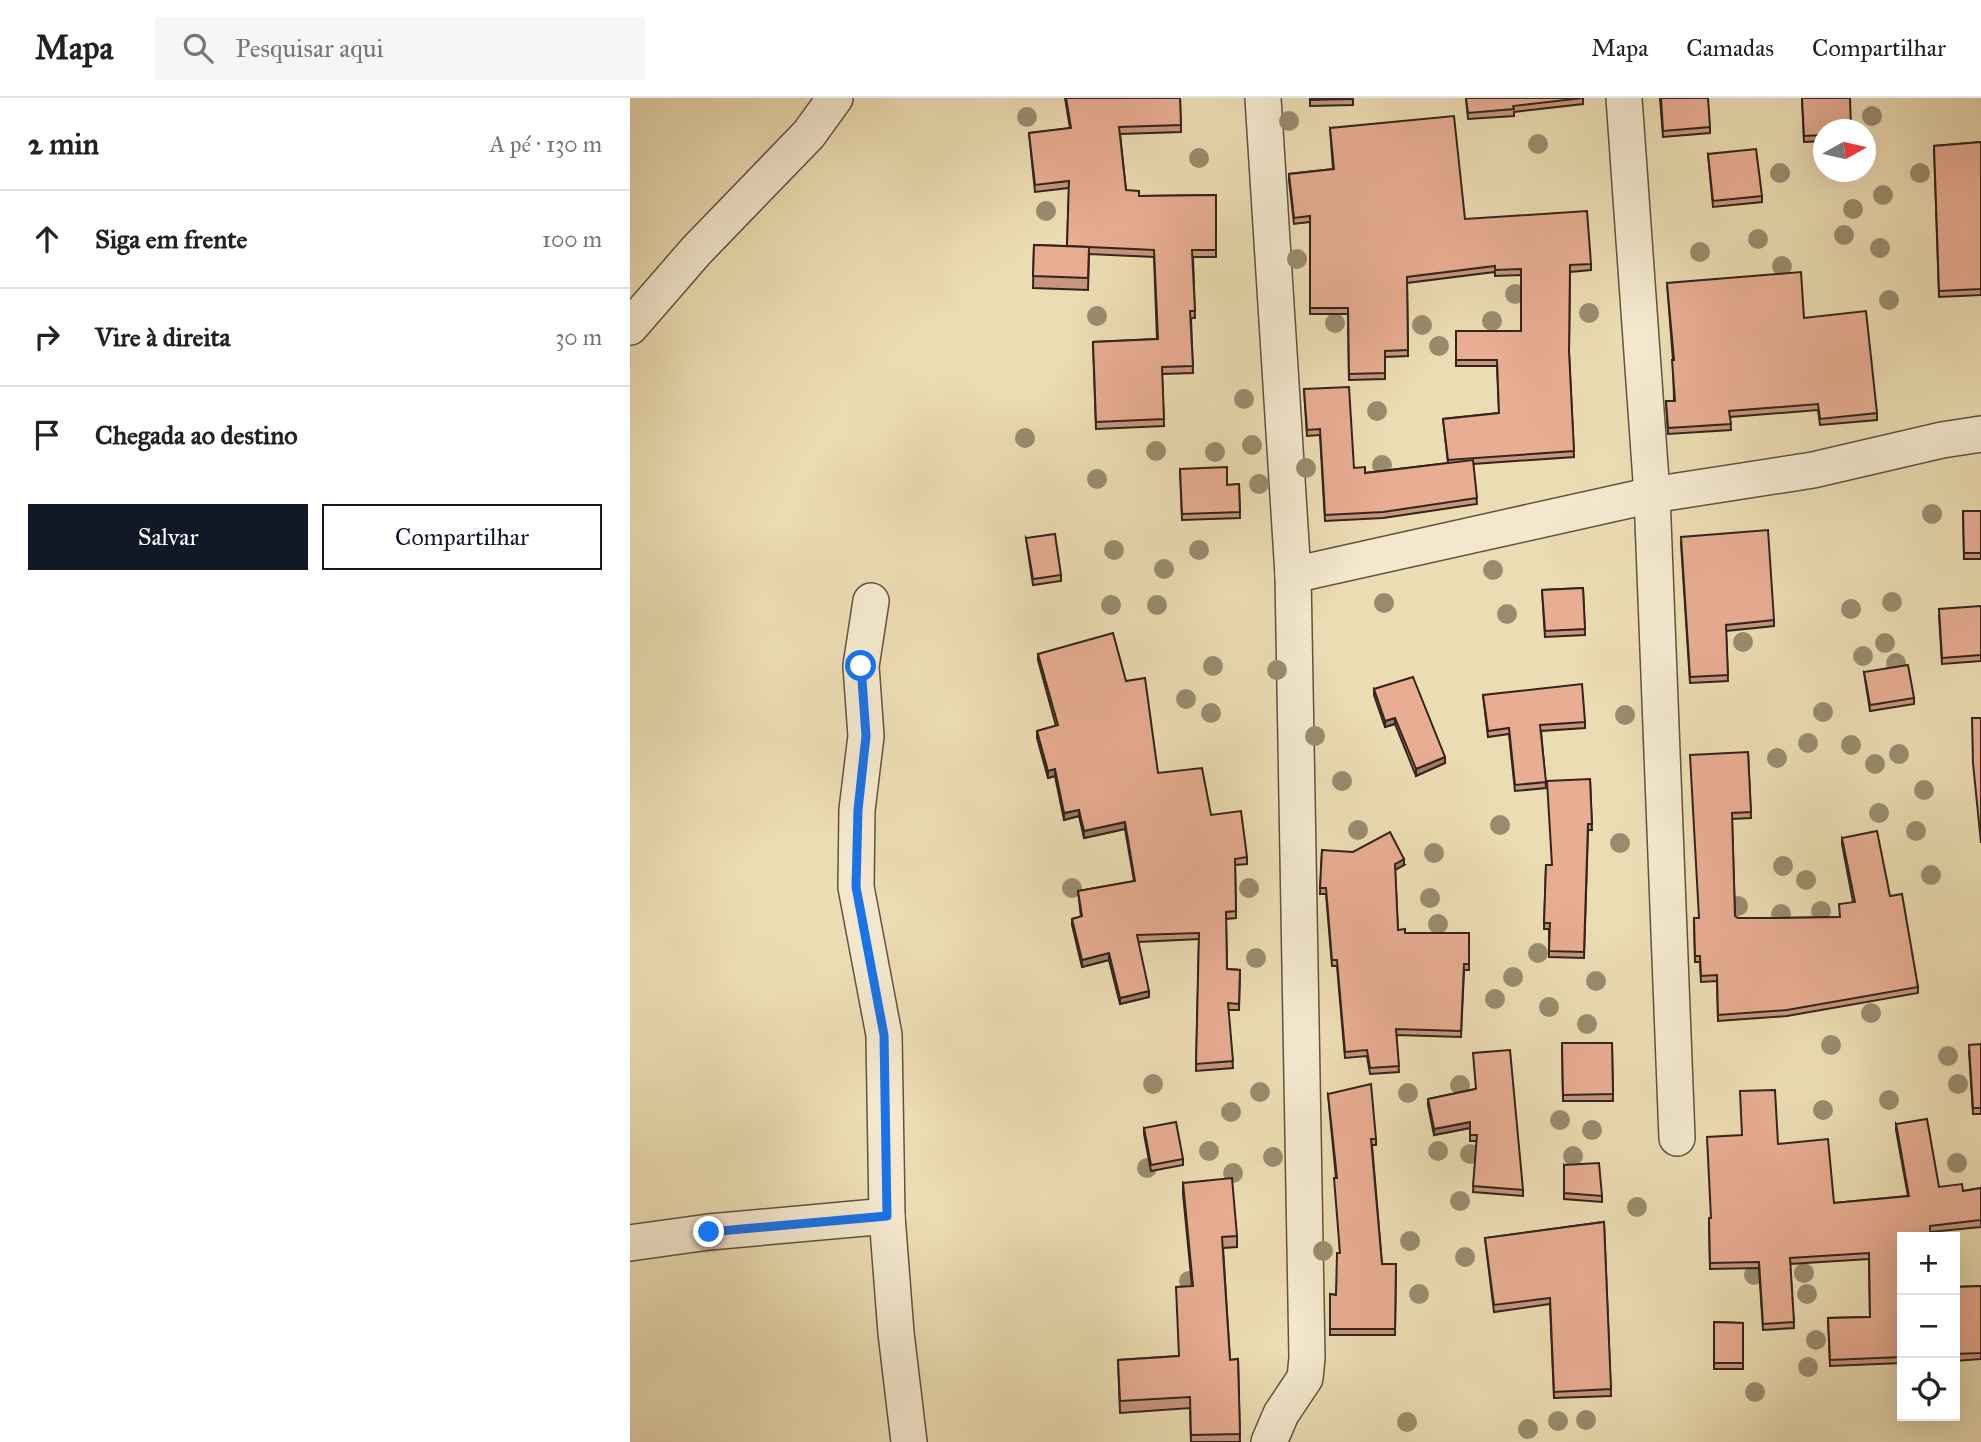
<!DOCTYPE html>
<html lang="pt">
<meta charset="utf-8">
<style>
:root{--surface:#fff;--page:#f6f6f6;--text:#222;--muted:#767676;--line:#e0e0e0;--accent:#111827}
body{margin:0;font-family:"IM FELL Great Primer",serif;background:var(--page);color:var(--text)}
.controls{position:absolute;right:21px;bottom:21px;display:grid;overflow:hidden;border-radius:0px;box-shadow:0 7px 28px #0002}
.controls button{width:63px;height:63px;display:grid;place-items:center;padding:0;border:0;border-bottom:2px solid var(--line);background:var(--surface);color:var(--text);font:35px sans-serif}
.compass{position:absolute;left:1183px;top:21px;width:63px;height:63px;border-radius:50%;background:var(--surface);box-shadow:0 7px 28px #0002;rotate:82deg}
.stop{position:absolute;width:21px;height:21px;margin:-16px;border:5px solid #1a73e8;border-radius:50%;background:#fff}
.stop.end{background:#1a73e8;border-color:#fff;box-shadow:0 2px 7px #0008}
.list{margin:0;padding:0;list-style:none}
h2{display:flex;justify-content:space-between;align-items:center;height:91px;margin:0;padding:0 28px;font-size:30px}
h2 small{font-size:23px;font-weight:400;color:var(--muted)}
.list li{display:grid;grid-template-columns:46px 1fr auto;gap:21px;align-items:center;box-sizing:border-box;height:98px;padding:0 28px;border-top:2px solid var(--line)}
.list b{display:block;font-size:26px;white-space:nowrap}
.list em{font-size:23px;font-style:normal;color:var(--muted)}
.actions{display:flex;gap:14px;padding:21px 28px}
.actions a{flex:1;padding:16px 0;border:2px solid var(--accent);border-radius:0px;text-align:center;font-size:24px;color:var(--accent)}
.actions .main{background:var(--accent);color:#fff}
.icon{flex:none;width:38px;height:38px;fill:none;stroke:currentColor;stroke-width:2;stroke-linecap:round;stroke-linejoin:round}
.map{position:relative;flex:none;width:1351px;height:1344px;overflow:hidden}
header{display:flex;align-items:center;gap:42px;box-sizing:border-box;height:98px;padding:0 35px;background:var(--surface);border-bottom:2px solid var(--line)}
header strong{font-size:33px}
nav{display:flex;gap:38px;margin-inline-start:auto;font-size:24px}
.search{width:490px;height:63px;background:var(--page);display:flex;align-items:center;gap:18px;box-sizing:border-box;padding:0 24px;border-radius:0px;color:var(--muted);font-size:26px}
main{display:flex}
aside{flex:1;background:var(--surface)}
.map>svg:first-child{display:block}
</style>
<header>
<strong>Mapa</strong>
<div class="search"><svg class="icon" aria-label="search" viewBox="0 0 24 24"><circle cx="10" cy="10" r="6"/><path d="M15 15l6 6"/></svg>Pesquisar aqui</div>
<nav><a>Mapa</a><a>Camadas</a><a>Compartilhar</a></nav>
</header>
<main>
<aside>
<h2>2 min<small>A pé · 130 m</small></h2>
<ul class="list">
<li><svg class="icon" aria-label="ahead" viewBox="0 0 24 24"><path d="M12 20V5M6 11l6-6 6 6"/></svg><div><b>Siga em frente</b></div><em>100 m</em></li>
<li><svg class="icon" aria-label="right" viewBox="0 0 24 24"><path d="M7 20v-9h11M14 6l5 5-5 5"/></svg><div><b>Vire à direita</b></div><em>30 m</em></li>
<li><svg class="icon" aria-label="arrive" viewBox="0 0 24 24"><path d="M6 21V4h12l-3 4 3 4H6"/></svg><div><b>Chegada ao destino</b></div></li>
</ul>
<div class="actions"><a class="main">Salvar</a><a>Compartilhar</a></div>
</aside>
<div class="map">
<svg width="1351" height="1344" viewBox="0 0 1351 1344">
<rect width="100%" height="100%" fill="#ecdcb3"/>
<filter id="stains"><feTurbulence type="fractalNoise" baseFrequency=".00286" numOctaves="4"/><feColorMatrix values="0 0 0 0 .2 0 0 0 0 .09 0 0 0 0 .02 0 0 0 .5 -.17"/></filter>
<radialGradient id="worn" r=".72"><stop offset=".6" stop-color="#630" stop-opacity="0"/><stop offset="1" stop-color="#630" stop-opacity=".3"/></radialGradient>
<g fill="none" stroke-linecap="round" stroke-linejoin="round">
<g stroke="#605341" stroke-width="38">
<g id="minor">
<polyline points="633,0 663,477 677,1260 675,1280 651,1316 639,1344"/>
<polyline points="994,0 1022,397 1047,1040"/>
<polyline points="0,229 66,153 179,36 205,0"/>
<polyline points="663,477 1022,397 1183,372 1312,342 1351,336"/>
<polyline points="241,503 231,568 236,638 227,712 226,789 254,937 257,1118 266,1235 279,1344"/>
<polyline points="0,1145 79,1134 257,1118"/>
</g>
</g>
<use href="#minor" stroke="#f3e8ce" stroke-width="35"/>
</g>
<g fill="#998c6e">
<circle cx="1242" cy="18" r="10"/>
<circle cx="397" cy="19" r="10"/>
<circle cx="659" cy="23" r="10"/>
<circle cx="908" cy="46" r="10"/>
<circle cx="569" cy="60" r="10"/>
<circle cx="1150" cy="75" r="10"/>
<circle cx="1290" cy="75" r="10"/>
<circle cx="1253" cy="97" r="10"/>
<circle cx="1223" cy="111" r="10"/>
<circle cx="416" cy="113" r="10"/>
<circle cx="1214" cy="137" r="10"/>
<circle cx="1128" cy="141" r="10"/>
<circle cx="1250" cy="150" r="10"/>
<circle cx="1070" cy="154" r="10"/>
<circle cx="667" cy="161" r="10"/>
<circle cx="1152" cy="168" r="10"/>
<circle cx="885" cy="196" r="10"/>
<circle cx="1259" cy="202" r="10"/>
<circle cx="959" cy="215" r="10"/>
<circle cx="467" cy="218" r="10"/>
<circle cx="862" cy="223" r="10"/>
<circle cx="705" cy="225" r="10"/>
<circle cx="792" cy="227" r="10"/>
<circle cx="809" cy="248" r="10"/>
<circle cx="614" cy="301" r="10"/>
<circle cx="747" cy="313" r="10"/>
<circle cx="395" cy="340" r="10"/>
<circle cx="622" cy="347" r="10"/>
<circle cx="526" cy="353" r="10"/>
<circle cx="585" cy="354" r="10"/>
<circle cx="752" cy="367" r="10"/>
<circle cx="676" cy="370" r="10"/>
<circle cx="467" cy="381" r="10"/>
<circle cx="629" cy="386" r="10"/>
<circle cx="1302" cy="416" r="10"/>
<circle cx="484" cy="452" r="10"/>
<circle cx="569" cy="452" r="10"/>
<circle cx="534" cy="471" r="10"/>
<circle cx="863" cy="472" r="10"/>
<circle cx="1262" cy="504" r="10"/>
<circle cx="754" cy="505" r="10"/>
<circle cx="481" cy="507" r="10"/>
<circle cx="527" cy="507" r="10"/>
<circle cx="1221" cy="511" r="10"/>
<circle cx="877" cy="516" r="10"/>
<circle cx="1113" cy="544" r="10"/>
<circle cx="1255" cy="545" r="10"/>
<circle cx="1233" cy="558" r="10"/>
<circle cx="1266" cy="565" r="10"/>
<circle cx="583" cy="568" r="10"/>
<circle cx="647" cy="572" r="10"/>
<circle cx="556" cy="601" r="10"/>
<circle cx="1193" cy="614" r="10"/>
<circle cx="581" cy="615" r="10"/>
<circle cx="995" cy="617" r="10"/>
<circle cx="685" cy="638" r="10"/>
<circle cx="1178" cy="645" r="10"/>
<circle cx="1221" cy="647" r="10"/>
<circle cx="1269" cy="656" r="10"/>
<circle cx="1147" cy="660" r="10"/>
<circle cx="1245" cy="666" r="10"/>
<circle cx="712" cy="683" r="10"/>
<circle cx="1294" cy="692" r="10"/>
<circle cx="1249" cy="715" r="10"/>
<circle cx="870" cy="727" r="10"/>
<circle cx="728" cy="732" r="10"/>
<circle cx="1286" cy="733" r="10"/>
<circle cx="990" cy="745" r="10"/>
<circle cx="804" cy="755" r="10"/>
<circle cx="1153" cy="768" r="10"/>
<circle cx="1301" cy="777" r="10"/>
<circle cx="1176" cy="782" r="10"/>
<circle cx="442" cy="790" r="10"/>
<circle cx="619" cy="790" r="10"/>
<circle cx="800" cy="800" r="10"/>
<circle cx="1108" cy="808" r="10"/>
<circle cx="1191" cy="813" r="10"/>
<circle cx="1151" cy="816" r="10"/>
<circle cx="808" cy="826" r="10"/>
<circle cx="908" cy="855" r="10"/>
<circle cx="626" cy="860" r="10"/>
<circle cx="883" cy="879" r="10"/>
<circle cx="966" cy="883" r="10"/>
<circle cx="865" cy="901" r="10"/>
<circle cx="919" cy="909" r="10"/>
<circle cx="1241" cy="915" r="10"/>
<circle cx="957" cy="926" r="10"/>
<circle cx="1201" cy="947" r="10"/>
<circle cx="1318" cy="958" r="10"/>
<circle cx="523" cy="986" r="10"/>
<circle cx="1328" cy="986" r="10"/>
<circle cx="830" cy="987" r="10"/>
<circle cx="630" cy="994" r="10"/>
<circle cx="778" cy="995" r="10"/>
<circle cx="1259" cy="1002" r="10"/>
<circle cx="1193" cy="1012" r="10"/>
<circle cx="601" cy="1014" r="10"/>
<circle cx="930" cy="1022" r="10"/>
<circle cx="962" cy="1032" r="10"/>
<circle cx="579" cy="1053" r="10"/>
<circle cx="808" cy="1053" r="10"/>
<circle cx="840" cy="1056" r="10"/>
<circle cx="943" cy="1058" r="10"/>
<circle cx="643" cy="1059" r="10"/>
<circle cx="1327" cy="1065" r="10"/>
<circle cx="517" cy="1070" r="10"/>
<circle cx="603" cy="1075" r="10"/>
<circle cx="830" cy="1103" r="10"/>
<circle cx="1007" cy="1109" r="10"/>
<circle cx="780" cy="1143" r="10"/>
<circle cx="693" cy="1153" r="10"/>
<circle cx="835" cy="1159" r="10"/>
<circle cx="1174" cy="1175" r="10"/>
<circle cx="1124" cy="1177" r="10"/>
<circle cx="559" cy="1183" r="10"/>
<circle cx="789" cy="1196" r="10"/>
<circle cx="1177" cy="1196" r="10"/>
<circle cx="1186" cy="1242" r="10"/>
<circle cx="1178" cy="1269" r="10"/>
<circle cx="1125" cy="1294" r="10"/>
<circle cx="956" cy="1322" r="10"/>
<circle cx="928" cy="1323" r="10"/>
<circle cx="777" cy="1324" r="10"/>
<circle cx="898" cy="1331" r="10"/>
</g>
<g fill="#c8957e" stroke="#32251b" stroke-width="2">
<polygon points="435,0 550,0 551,34 490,36 496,92 509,98 586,97 586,159 563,159 565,220 561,220 563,275 532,276 534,328 466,331 463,244 527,241 524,159 459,156 458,192 403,190 404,147 437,148 439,90 405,94 399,35 440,30"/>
<polygon points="680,0 723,0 723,7 680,8"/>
<polygon points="836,0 953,0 953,6 884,14 884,18 838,21"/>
<polygon points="1030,0 1080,29 1080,35 1033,39"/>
<polygon points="1172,0 1194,32 1194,43 1174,44"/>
<polygon points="700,30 835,121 961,166 961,172 940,174 939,254 944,359 843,366 847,406 753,420 695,423 690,337 677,338 674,291 724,370 735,375 818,365 813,321 869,315 867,268 826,268 826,233 891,233 891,177 865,178 865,174 777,185 778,258 755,259 755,281 719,282 718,216 680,216 680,124 664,126 659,82 659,76 703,71"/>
<polygon points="1351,44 1351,197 1309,199 1304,48"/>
<polygon points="1078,56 1132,98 1132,104 1083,109"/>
<polygon points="1037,185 1174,220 1247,315 1247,322 1190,327 1188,312 1100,319 1101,332 1038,336 1036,303 1044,303 1043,262"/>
<polygon points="550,371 597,387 609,386 610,420 552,422"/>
<polygon points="1333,413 1351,413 1351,461 1334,461"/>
<polygon points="396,440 431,477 431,483 403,487"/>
<polygon points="1051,445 1144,522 1144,528 1096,533 1098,583 1060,585"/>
<polygon points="953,490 955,537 915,539 912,492"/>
<polygon points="1351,508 1351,563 1312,566 1309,517"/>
<polygon points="408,556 496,583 528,675 581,717 617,759 617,766 605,767 606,820 596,821 597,871 610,872 609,912 598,912 603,970 566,973 569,841 508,844 519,899 490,906 479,862 452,869 442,827 442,821 451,819 448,793 504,783 495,731 454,740 449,718 434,722 425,678 418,680 407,640 407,633 426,628 408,562"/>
<polygon points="1234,574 1284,600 1284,606 1240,613"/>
<polygon points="744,591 815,665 786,678 765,626 755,629 744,597"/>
<polygon points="853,597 955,624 955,630 911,633 916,690 885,693 879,636 858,639"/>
<polygon points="1118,654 1121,720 1102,721 1105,818 1108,820 1146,820 1210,819 1223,804 1212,746 1212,740 1260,798 1288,889 1288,895 1157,918 1088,923 1087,883 1071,884 1070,864 1065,864 1064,820 1069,820"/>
<polygon points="960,681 962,732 958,732 954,860 919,859 919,831 914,831 916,767 922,767"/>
<polygon points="692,752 774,767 765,772 768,832 775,835 839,835 839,872 834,872 831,939 766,937 769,974 740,976 737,958 715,960 707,868 702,868 696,796 690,796"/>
<polygon points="932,945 982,945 983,1003 933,1003"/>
<polygon points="1351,946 1351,1016 1343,1016 1339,953"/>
<polygon points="845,991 893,1092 893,1098 843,1094 847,1043 840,1043 840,1030 804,1037 798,1007 798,1001"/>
<polygon points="698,996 746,1041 746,1047 742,1047 752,1166 766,1166 765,1237 700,1237 700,1196 706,1197 710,1155 706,1080"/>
<polygon points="1266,1026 1309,1089 1333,1093 1351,1090 1351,1129 1300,1134 1272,1139 1272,1265 1200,1268 1198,1220 1240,1219 1239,1161 1160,1166 1164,1230 1133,1232 1129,1170 1080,1171 1079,1120 1081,1120 1148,1046 1204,1105 1278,1098 1266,1032"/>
<polygon points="514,1030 553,1061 553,1067 521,1073 514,1036"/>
<polygon points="934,1067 972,1098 972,1104 934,1101"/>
<polygon points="553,1085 607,1138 607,1149 593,1150 600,1262 608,1261 610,1344 561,1344 560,1310 490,1315 488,1262 549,1258 562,1188 553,1096"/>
<polygon points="974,1124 981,1298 924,1300 920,1206 864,1214 855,1140"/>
<polygon points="1351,1188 1351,1261 1325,1263 1325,1189"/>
<polygon points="1084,1224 1113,1225 1113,1271 1084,1271"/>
</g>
<g fill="#a27967" stroke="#32251b" stroke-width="2">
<polygon points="765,620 765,626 755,629 755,623"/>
<polygon points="815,659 815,665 786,678 786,671"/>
<polygon points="425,671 425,678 418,680 418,673"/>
<polygon points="449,712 449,718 434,722 434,715"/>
<polygon points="495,724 495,731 454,740 454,733"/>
<polygon points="774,761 774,767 765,772 765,766"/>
<polygon points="479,855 479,862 452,869 452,862"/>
<polygon points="519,893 519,899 490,906 490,900"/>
<polygon points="840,1024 840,1030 804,1037 804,1031"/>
</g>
<g fill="#e8ad93" stroke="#32251b" stroke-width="2">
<polygon points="436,0 550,0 551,27 489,29 496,92 509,93 509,98 586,97 586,152 562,152 565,213 560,213 563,268 532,269 534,321 466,324 463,244 528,241 524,152 437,148 439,83 405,87 399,35 441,30"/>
<polygon points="680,0 723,0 723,1 680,2"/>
<polygon points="836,0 953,0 883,8 884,11 838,15"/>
<polygon points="1031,0 1078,0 1080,29 1033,33"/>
<polygon points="1172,0 1220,0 1221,32 1194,32 1194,37 1174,38"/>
<polygon points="824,18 835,121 957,113 961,166 940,167 939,253 944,353 818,362 813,321 869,315 867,262 826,262 826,233 891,233 891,171 865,172 865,168 777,179 778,252 755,253 755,275 719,276 718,210 680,210 680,118 664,120 659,76 704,71 700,30"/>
<polygon points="1351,44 1351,191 1309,193 1304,48"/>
<polygon points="1126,51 1132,98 1083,103 1078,56"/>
<polygon points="404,147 459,149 458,180 403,178"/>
<polygon points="1171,174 1174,220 1236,213 1247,315 1190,321 1188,306 1099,313 1101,326 1038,330 1036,303 1045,303 1042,262 1044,262 1037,185"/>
<polygon points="719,289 724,370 735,369 735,375 843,362 847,400 753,414 695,417 690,331 677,332 674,291"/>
<polygon points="597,369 597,387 609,386 610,414 552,416 550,371"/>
<polygon points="1333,413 1351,413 1351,455 1334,455"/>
<polygon points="1138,432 1144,522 1096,527 1098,577 1060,579 1051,439"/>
<polygon points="425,436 431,477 403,481 396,440"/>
<polygon points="953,490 955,531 915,533 912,492"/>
<polygon points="1351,508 1351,557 1312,560 1309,511"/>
<polygon points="483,535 496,583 515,580 528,675 572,670 581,717 611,713 617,759 605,761 606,813 596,814 597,871 610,872 609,906 598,905 603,963 566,966 569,835 507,837 519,893 490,900 479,855 452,862 442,821 452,818 448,793 505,783 495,724 454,733 449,712 434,715 425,671 418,673 407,633 428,627 408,556"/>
<polygon points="1278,567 1284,600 1240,607 1234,574"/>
<polygon points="783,579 815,659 786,671 765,620 755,623 744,591"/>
<polygon points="952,586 955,624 910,627 916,684 885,687 879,630 858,633 853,597"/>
<polygon points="1342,620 1351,620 1351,745 1343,665"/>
<polygon points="1118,654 1121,714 1102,715 1105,818 1108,820 1146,820 1210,819 1209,806 1225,804 1212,740 1247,733 1260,798 1272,796 1288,889 1157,912 1088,917 1087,877 1071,878 1070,858 1065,858 1064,820 1069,820 1060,657"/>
<polygon points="960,681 962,726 958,726 954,854 919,853 920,825 914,825 916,767 922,767 917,683"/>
<polygon points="760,734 774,761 765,766 768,832 775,831 775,835 839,835 839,866 834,866 831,933 766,931 769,968 740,970 737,952 715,954 707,862 702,862 696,790 690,790 692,752 723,754"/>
<polygon points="932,945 982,945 983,996 933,997"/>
<polygon points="1351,946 1351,1010 1343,1010 1339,947"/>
<polygon points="880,952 893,1092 843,1088 847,1037 840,1037 840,1024 804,1031 798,1001 846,991 843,955"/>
<polygon points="741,986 746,1041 741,1041 752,1166 766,1166 765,1231 700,1231 700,1196 706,1197 707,1155 710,1155 704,1080 707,1080 698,996"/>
<polygon points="1145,992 1148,1046 1198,1041 1204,1105 1279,1098 1266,1026 1297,1021 1309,1089 1332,1086 1333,1093 1351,1090 1351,1122 1300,1128 1300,1139 1272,1139 1272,1259 1200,1262 1198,1220 1240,1219 1239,1155 1160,1160 1164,1224 1133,1226 1129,1164 1080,1165 1079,1120 1081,1120 1077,1039 1112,1037 1110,993"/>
<polygon points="546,1024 553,1061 521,1067 514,1030"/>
<polygon points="969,1065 972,1098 934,1095 934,1067"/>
<polygon points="602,1080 607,1138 592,1139 600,1262 608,1261 610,1336 561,1337 560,1299 490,1303 488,1262 549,1258 546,1189 563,1188 553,1085"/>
<polygon points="974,1124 981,1291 924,1294 920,1200 864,1207 855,1140"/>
<polygon points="1351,1188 1351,1255 1325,1256 1325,1189"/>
<polygon points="1084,1224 1113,1225 1113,1265 1084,1265"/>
</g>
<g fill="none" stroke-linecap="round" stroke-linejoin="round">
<polyline stroke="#1a73e8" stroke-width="9" points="79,1134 257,1118 254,937 226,789 228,712 236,638 231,568"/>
</g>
<rect width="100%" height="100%" filter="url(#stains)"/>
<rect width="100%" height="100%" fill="url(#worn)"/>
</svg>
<div class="controls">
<button>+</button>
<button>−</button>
<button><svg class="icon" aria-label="locate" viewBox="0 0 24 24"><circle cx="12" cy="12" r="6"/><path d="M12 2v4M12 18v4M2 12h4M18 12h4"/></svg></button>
</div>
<svg class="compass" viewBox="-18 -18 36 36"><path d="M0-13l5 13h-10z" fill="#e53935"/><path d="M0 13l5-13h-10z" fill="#767676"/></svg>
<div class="stop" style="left:231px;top:568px"></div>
<div class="stop end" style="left:79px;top:1134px"></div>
</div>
</main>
